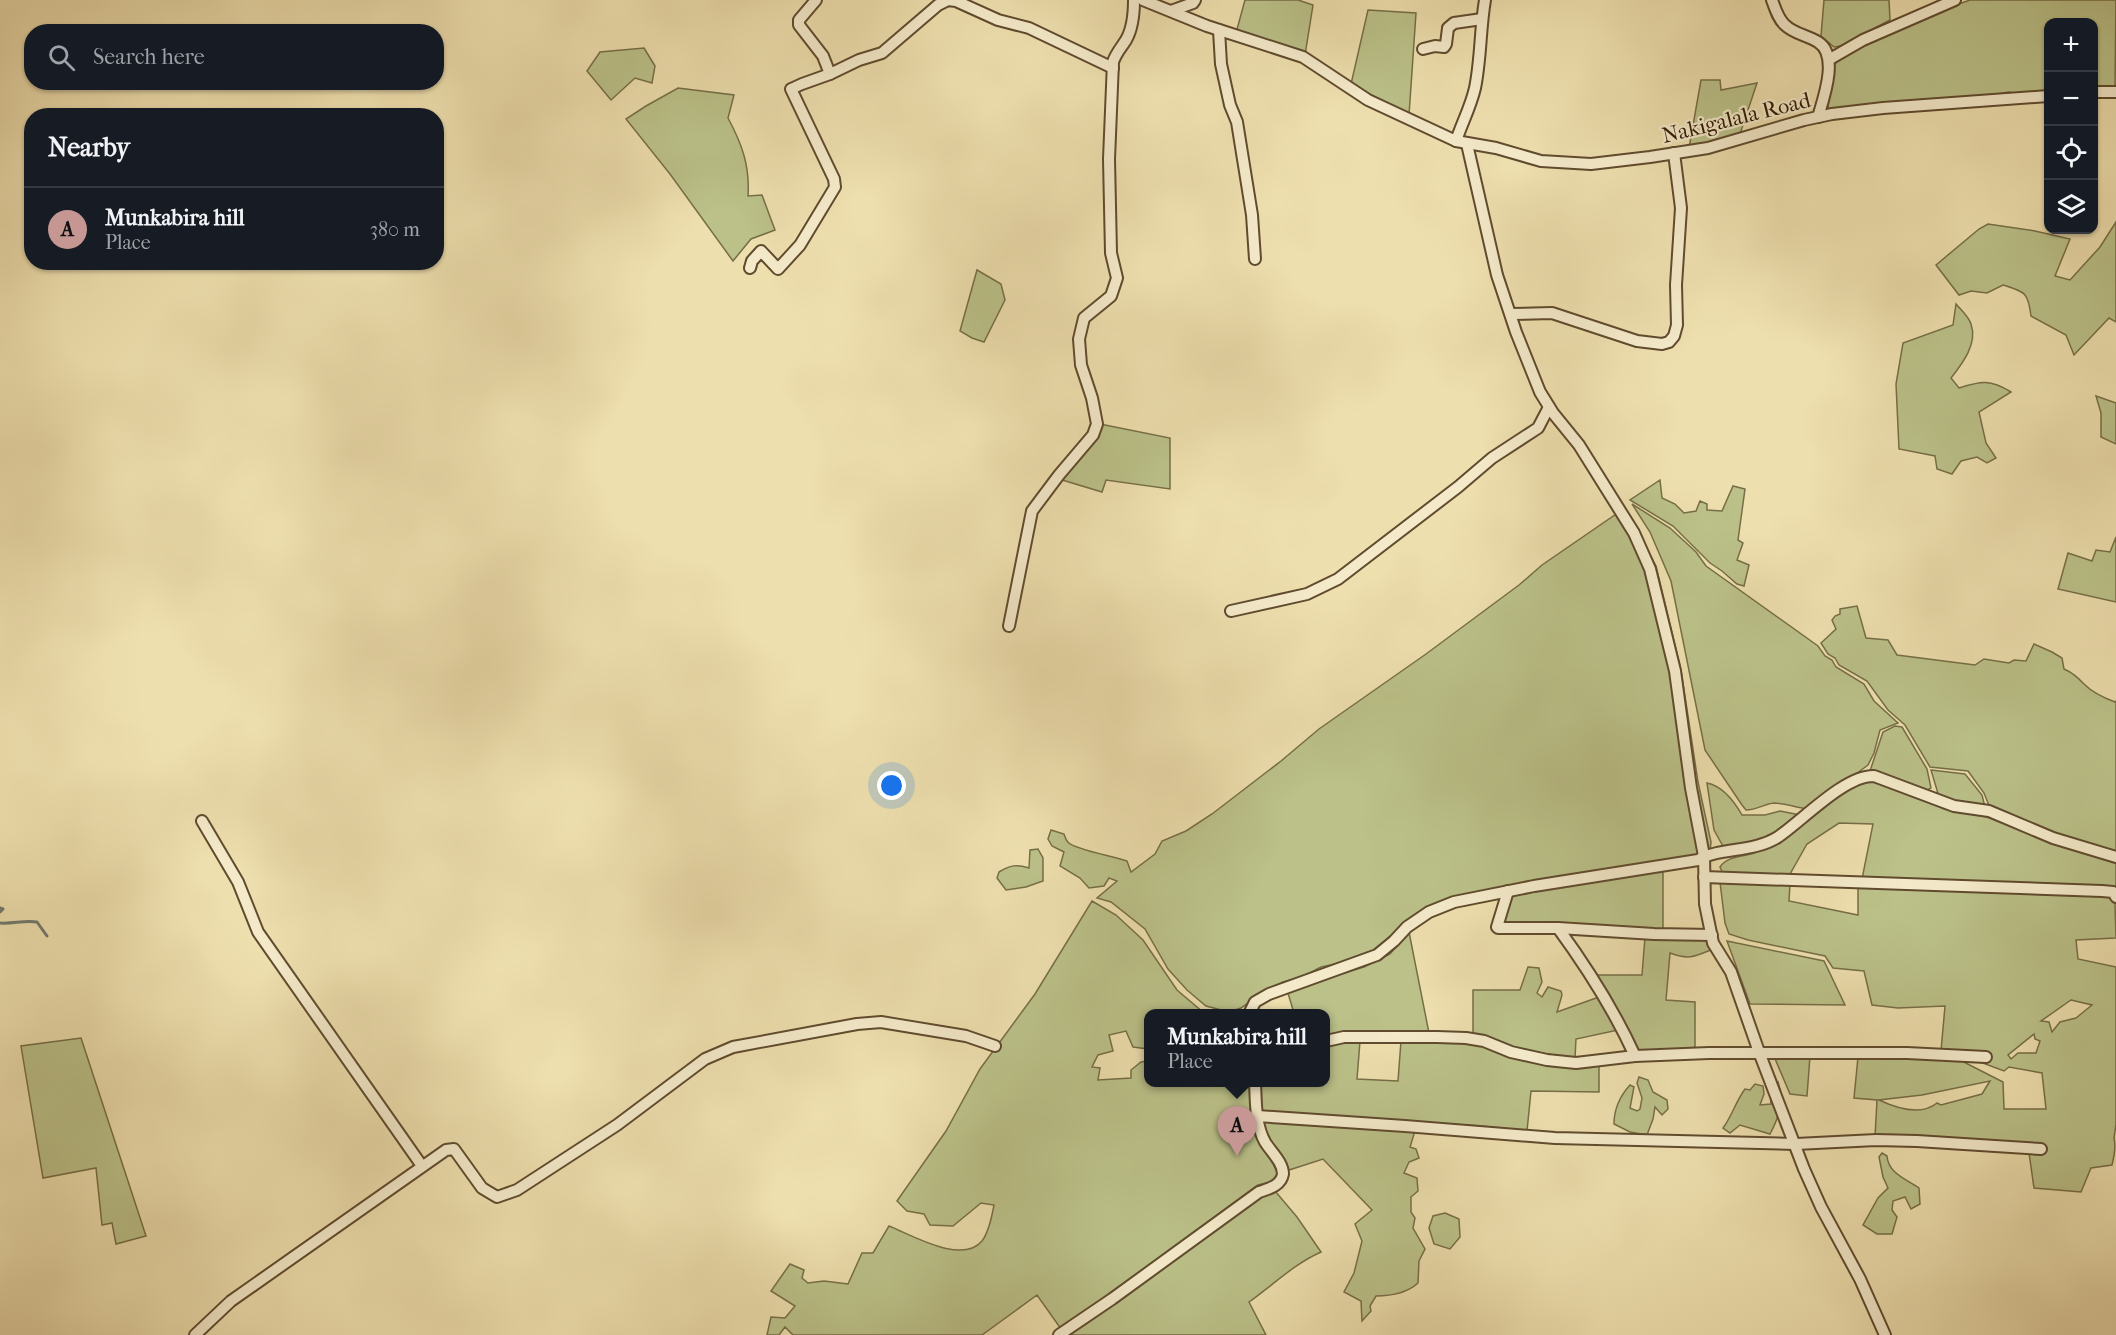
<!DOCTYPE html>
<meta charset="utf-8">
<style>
:root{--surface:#171b24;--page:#242831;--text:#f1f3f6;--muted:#9ea1a6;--line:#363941;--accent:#c59692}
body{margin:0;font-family:"IM FELL French Canon",serif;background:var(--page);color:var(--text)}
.controls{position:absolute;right:18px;top:18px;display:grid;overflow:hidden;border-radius:12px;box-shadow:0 2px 4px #0004}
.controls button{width:54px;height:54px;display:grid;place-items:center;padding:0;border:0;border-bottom:2px solid var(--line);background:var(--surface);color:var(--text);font:30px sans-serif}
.you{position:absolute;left:892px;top:786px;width:21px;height:21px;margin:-15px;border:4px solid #fff;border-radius:50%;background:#1a73e8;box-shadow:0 0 0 9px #1a73e833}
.badge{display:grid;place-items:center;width:39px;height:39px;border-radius:50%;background:var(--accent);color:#111;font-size:20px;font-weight:700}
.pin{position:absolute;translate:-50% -50px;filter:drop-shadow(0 2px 3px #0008)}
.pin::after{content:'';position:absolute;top:32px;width:21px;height:18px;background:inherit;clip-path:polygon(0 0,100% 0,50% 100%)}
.popup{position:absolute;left:1144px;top:1009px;width:186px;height:78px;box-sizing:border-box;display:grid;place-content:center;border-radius:12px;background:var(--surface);filter:drop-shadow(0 2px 4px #0005);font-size:20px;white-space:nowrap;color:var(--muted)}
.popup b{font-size:22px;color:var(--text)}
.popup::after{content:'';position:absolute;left:50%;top:100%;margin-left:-12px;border:12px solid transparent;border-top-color:var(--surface)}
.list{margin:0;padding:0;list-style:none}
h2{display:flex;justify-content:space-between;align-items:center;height:78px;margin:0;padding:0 24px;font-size:26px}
h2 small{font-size:20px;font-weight:400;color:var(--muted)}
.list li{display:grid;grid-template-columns:39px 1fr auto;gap:18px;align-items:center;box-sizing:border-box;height:84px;padding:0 24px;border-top:2px solid var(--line)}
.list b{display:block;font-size:22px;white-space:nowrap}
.list p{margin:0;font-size:20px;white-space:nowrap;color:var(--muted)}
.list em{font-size:20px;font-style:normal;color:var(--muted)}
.icon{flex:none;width:33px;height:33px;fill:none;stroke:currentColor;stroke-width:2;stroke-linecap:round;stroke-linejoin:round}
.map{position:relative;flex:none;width:2116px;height:1335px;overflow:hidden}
.search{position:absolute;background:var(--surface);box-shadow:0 2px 4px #0004;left:24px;top:24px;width:420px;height:66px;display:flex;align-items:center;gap:15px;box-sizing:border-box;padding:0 21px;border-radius:24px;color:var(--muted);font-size:22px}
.panel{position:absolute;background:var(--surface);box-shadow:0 2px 4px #0004;left:24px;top:108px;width:420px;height:162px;border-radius:24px}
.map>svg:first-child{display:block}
</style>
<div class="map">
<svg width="2116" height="1335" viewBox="0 0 2116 1335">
<rect width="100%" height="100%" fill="#eedfae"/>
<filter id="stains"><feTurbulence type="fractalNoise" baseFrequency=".00333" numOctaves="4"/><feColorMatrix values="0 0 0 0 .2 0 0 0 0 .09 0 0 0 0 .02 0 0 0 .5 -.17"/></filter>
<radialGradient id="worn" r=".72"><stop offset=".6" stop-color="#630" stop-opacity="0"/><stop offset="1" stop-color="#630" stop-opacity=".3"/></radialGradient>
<g fill="#bbc189" stroke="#766e46" stroke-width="1.5" fill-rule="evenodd">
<polygon points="1245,0 1298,0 1313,5 1305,55 1236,33"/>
<polygon points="1824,0 1889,0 1890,20 1841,46 1834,47 1821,36"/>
<polygon points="1970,0 2116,0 2115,90 2094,90 2094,22 2048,22 2048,93 2018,94 2009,92 1960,100 1832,110 1828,107 1832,68 1841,56 1920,18"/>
<polygon points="1368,10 1416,13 1409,115 1351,84"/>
<polygon points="644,48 655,66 652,83 635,78 611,100 587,71 600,52"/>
<polygon points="1701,80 1720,80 1721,90 1757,83 1740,134 1689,148"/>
<path d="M678 88 734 95 728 118C742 144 750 166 748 196L762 195 775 230 751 239 733 261 670 174 626 119 646 106Z"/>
<path d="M2116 222V322L2109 318 2074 355 2066 335 2031 316C2028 292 2025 292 2003 285L1987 293 1971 291 1959 295 1936 265 1979 229 1988 224 2035 231 2070 239 2055 276 2070 280 2100 247Z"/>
<polygon points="977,270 1001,284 1005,300 984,342 972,338 960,331"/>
<path d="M1956 304C1961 310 1969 317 1971 324 1978 344 1962 364 1951 378L1959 388C1981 381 1990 379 2011 392L1979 412 1986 443 1996 458 1987 463 1977 457 1961 461 1952 474 1937 469 1935 456 1899 449 1896 384 1903 343 1953 325Z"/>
<polygon points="2096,396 2116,403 2116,444 2101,437 2101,413"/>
<polygon points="1100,424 1170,438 1170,489 1106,480 1102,492 1059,479"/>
<polygon points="1660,480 1662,498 1675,504 1684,513 1696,511 1700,501 1707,504 1707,510 1722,511 1733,486 1745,489 1738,540 1743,543 1737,560 1749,565 1744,586 1737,584 1722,571 1710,563 1673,526 1630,500"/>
<path d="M1632 504 1670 528 1696 552 1706 566 1818 646 1825 656 1832 660 1836 667 1864 684 1874 701 1898 723 1880 730 1874 753 1868 765 1809 809C1797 808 1785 803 1774 803 1764 804 1757 810 1746 810L1742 805 1705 750 1671 581 1650 532Z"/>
<path d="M1625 508 1656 566 1681 670 1698 782 1711 842 1710 851 1701 856 1446 900 1422 910 1408 919 1379 948 1359 959 1321 967 1302 977 1283 982 1266 990 1241 1008 1229 1012 1206 1006 1187 990 1168 969 1145 929 1111 902 1097 898 1117 881 1109 878 1104 886 1089 888 1080 878 1060 866 1064 852 1052 846 1048 839 1051 830 1064 834C1065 837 1066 841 1069 843 1074 849 1116 857 1127 861L1131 872 1155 854 1162 841 1186 831 1212 814 1281 761 1319 729 1426 654 1519 585 1542 565Z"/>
<polygon points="2116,537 2116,602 2058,589 2068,553 2092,561 2096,550 2110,552"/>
<path d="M1857 606 1866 638 1888 640 1897 655 1975 665 1984 659 2009 663 2014 660 2026 661 2034 644 2052 652 2062 658 2064 669C2073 673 2077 677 2084 684 2093 693 2104 698 2115 702L2116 701V852L2040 828 1990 808 1984 793 1968 771 1930 767 1905 725 1888 710 1867 681 1839 665 1835 658 1828 654 1821 643 1836 629 1832 620 1835 616 1840 614V609Z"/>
<polygon points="1895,726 1902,727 1927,769 1931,788 1926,791 1876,771 1870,771 1883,732"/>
<polygon points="1931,770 1965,774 1982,795 1985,807 1939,797"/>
<path d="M1876 780 1917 795 1944 809 1987 817 2017 827 2045 840 2116 861V890L1862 879 1873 824 1839 823 1807 844 1790 874 1766 876 1723 874 1720 867C1727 856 1743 857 1754 853 1762 850 1772 846 1779 841 1810 821 1837 785 1876 780Z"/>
<path d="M1707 783C1722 786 1734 801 1742 815H1765L1780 811 1800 815 1764 840 1724 848 1714 830Z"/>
<path d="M1038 849 1043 858V881L1026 887 1006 890 997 878 999 872C1010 865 1017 864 1029 868L1030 850Z"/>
<polygon points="1663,871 1663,931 1501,925 1511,894"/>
<path d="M1720 882 1747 884 1790 883 1789 901 1858 915V887L2111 897 2115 904 2116 938 2076 940 2078 959 2116 967V1124L2114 1138C2116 1146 2114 1157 2112 1165L2091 1168 2081 1192 2034 1188 2029 1153 1875 1137 1877 1100 1854 1098 1858 1057 1956 1058 2003 1082 2004 1109H2046L2042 1073 2009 1067 2004 1071 1972 1059 1941 1051 1945 1006 1898 1008 1872 1005 1864 971 1833 968 1825 956 1748 940 1729 934 1725 923ZM2071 1000 2092 1005 2076 1018 2060 1022 2052 1032 2049 1022 2041 1021ZM2034 1034 2035 1039 2040 1041 2036 1053H2018L2011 1059 2008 1055ZM1990 1081 1982 1094 1941 1105 1937 1103C1921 1116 1896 1108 1879 1100L1922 1095Z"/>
<path d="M1092 901 1116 915 1143 940 1177 990 1204 1013 1148 1014V1052V1049L1133 1047 1126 1031 1109 1035 1113 1051 1098 1055 1092 1067 1100 1068 1098 1080 1131 1078V1070L1141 1062 1148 1061V1082L1249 1083 1254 1127 1276 1164 1278 1173 1274 1181 1258 1185 1164 1254 1141 1273 1061 1329 1037 1295 982 1335H793L785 1327 779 1335H767L771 1317 785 1318 795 1306 771 1291 790 1264 804 1270 802 1278 808 1283 824 1281 848 1284 862 1253H873L889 1226C912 1235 962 1265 982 1241 989 1232 992 1216 994 1205L981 1203 953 1226 930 1225 924 1214 907 1211 897 1201 946 1131 980 1069 1035 994Z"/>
<polygon points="1409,932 1429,1033 1326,1037 1326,1014 1294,1013 1287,990 1364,967 1390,954"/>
<path d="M1645 937 1711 939 1713 949C1694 957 1689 960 1670 953L1666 1000 1695 1002V1049L1641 1053 1636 1050 1610 997 1595 975H1642Z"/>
<polygon points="1727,941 1824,961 1845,1005 1750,1004"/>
<polygon points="1528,967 1539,968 1542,982 1537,993 1542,997 1548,987 1561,991 1562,995 1557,1012 1599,997 1618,1030 1576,1039 1575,1058 1512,1049 1473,1036 1473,990 1520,990"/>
<polygon points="81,1038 146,1236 116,1244 112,1223 102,1225 96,1168 43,1178 21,1046"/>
<polygon points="1431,1040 1481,1044 1505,1055 1534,1062 1599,1062 1599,1092 1531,1091 1527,1131 1482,1126 1260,1113 1258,1083 1326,1082 1326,1045 1360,1041 1357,1079 1398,1081 1401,1041"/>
<polygon points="1773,1054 1810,1056 1807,1096 1790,1094"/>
<path d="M1639 1077 1648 1080 1653 1092 1667 1100 1668 1109 1662 1115 1655 1107 1653 1119 1647 1135 1630 1132 1614 1124C1614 1109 1620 1096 1630 1085L1634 1087 1630 1108 1637 1111 1640 1109 1642 1098 1637 1083Z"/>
<path d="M1778 1082C1785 1100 1779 1117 1770 1134L1740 1125 1730 1133 1723 1128C1732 1116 1736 1101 1745 1089L1750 1090 1755 1084 1763 1086 1764 1094 1760 1105 1771 1104 1770 1092Z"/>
<path d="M1260 1119 1415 1131 1410 1147 1416 1149 1419 1158 1409 1162 1404 1173 1417 1178 1418 1191 1411 1197V1212L1415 1218 1413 1228 1425 1249 1419 1261 1418 1283C1407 1293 1391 1296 1376 1296L1370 1306 1371 1311 1362 1321 1361 1301 1344 1292 1354 1273 1362 1241 1355 1224 1372 1210 1323 1159 1289 1170 1273 1149Z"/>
<path d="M1882 1153 1887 1156C1888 1173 1906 1179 1919 1188L1920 1204 1911 1209 1905 1197 1893 1201 1892 1210 1897 1217 1892 1234H1877L1863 1225 1878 1198 1888 1188 1883 1177 1879 1157Z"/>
<path d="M1275 1191 1297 1217 1321 1252C1294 1264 1273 1285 1249 1302L1266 1335H1065L1256 1198Z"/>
<polygon points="1445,1213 1459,1219 1460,1237 1450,1249 1434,1244 1429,1228 1433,1216"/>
</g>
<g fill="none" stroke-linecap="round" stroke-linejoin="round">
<g stroke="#717a6e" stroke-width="3">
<polyline points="0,908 3,909 0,912"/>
<path d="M0 923C13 924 24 920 37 922L47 936"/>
</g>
<g stroke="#604b2e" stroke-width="14">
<g id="minor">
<polyline points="1143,0 1207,26 1303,57 1368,100 1456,141 1496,148 1541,161 1591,164 1650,157 1708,148 1804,120 1832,114 1883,108 2048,96"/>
<path d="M1772 0C1775 8 1778 19 1785 25 1794 34 1807 35 1818 42 1839 55 1824 97 1818 117"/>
<polyline points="1171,11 1193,3 1195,0"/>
<polyline points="1219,30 1221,64 1230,105 1237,122 1252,215 1255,259"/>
<polyline points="1423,49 1435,46 1444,47 1446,44 1448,28 1454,23 1482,19"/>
<polyline points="1830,59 1863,40 1955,0"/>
<polyline points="830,74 859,60 882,53 938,5 948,0 956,1 998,20 1029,28 1113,68"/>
<polyline points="2094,92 2116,92"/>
<path d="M1456 141C1462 123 1471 106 1475 88 1481 59 1480 29 1485 0"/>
<polyline points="1467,144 1497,275 1516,332 1540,392 1553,413 1579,445 1634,533 1650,569 1675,671 1691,788 1704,856 1705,904 1713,943 1731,972 1759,1052 1804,1169 1821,1207 1860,1279 1885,1335"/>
<polyline points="750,268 752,261 761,251 778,269 800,245 835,187 834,179 791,89 802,84 830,74 823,56 799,25 799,20 816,0"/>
<polyline points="1511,314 1552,313 1637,341 1662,344 1669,342 1674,336 1677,325 1676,285 1681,208 1674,153"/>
<polyline points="1231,611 1307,594 1338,579 1458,487 1492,458 1538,428 1549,407"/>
<path d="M1009 626 1032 511 1059 475 1093 435 1097 424 1092 398 1081 365 1079 339 1084 318 1111 296 1117 278 1111 253 1109 159 1113 62C1116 53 1121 48 1126 40 1133 28 1134 13 1134 0"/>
<polyline points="202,821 238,882 258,932 422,1166"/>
<polyline points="1704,877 2102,891 2113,892 2116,897"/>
<polyline points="1508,891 1497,927 1498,928 1558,928 1654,934 1712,935"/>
<path d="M1558 928C1588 969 1614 1010 1635 1056"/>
<path d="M1249 1014 1255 1002 1269 994 1377 955 1394 941 1407 927 1429 912 1454 902 1534 886 1698 860C1720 847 1753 853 1778 837 1803 820 1845 775 1874 776L1954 806 1989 811 2053 838 2116 857"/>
<polyline points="1326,1041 1344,1037 1437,1037 1466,1038 1484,1041 1511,1052 1547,1060 1576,1063 1635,1056 1709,1053 1907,1053 1986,1057"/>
<polyline points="1257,1116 1405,1126 1555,1138 1796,1144 1876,1140 1917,1141 2041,1149"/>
<polyline points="195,1335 231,1301 446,1150 454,1149 482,1188 497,1197 517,1190 617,1125 705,1059 733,1047 857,1024 881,1022 966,1036 995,1046"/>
<path d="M1059 1335 1112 1299 1259 1192C1268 1189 1281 1186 1283 1174 1283 1162 1271 1152 1265 1142 1255 1124 1256 1102 1255 1082"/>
</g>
</g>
<use href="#minor" stroke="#f4eaca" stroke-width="10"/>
</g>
<g text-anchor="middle" stroke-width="4.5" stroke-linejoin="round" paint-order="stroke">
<g font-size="22" fill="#311a04" stroke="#f4eaca">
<text transform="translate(1736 117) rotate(-14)" y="8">Nakigalala Road</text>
</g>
</g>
<rect width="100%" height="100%" filter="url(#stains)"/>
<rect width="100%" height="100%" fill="url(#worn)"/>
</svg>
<div class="controls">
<button>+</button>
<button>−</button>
<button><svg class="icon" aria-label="locate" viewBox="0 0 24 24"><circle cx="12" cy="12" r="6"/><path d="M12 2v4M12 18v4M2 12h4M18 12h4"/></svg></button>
<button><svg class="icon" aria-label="layers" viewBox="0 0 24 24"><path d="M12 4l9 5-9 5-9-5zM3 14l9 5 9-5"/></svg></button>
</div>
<div class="you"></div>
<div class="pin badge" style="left:1237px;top:1156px">A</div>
<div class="popup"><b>Munkabira hill</b>Place</div>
<div class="search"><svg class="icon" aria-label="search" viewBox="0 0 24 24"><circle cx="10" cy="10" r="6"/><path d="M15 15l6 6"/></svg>Search here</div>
<section class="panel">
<h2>Nearby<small></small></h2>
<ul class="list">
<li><span class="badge">A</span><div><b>Munkabira hill</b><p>Place</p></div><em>380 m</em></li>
</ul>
</section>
</div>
